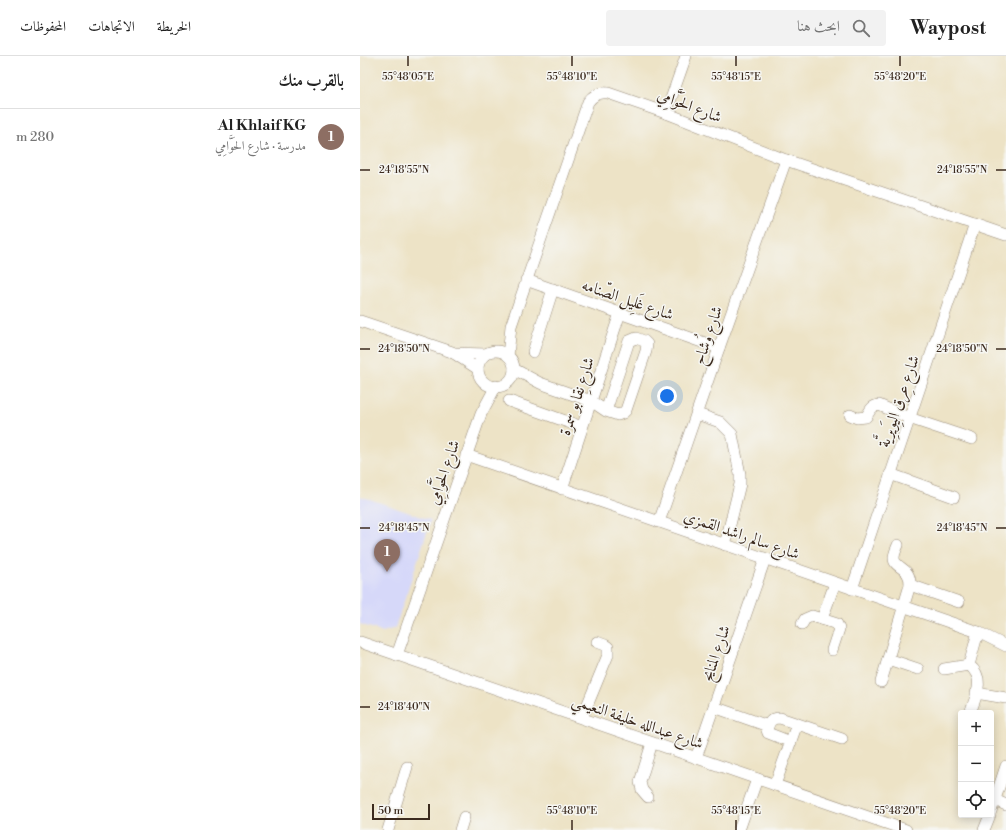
<!DOCTYPE html>
<html lang="ar">
<meta charset="utf-8">
<style>
:root{--surface:#fff;--page:#f2f2f2;--text:#222;--muted:#767676;--line:#e0e0e0;--accent:#d93025}
body{margin:0;font-family:"Libre Bodoni",Amiri,serif;background:var(--page);color:var(--text);direction:rtl}
.controls{position:absolute;right:12px;bottom:12px;display:grid;overflow:hidden;border-radius:4px;box-shadow:0 2px 10px #0003}
.controls button{width:36px;height:36px;display:grid;place-items:center;padding:0;border:0;border-bottom:1px solid var(--line);background:var(--surface);color:var(--text);font:20px sans-serif}
.scale{position:absolute;left:12px;bottom:10px;width:58px;box-sizing:border-box;padding-left:4px;border:2px solid #3b2a1e;border-top:0;font-size:11px;line-height:14px;white-space:nowrap;color:#3b2a1e;-webkit-text-stroke:3px #f6f6f2;paint-order:stroke}
.you{position:absolute;left:307px;top:340px;width:14px;height:14px;margin:-10px;border:3px solid #fff;border-radius:50%;background:#1a73e8;box-shadow:0 0 0 6px #1a73e833}
.badge{display:grid;place-items:center;width:26px;height:26px;border-radius:50%;background:var(--accent);color:#fff;font-size:13px;font-weight:700}
.pin{position:absolute;translate:-50% -33px;filter:drop-shadow(0 1px 2px #0008)}
.pin::after{content:'';position:absolute;top:21px;width:14px;height:12px;background:inherit;clip-path:polygon(0 0,100% 0,50% 100%)}
.list{margin:0;padding:0;list-style:none}
h2{display:flex;justify-content:space-between;align-items:center;height:52px;margin:0;padding:0 16px;font-size:17px}
h2 small{font-size:13px;font-weight:400;color:var(--muted)}
.list li{display:grid;grid-template-columns:26px 1fr auto;gap:12px;align-items:center;box-sizing:border-box;height:56px;padding:0 16px;border-top:1px solid var(--line)}
.list b{display:block;font-size:15px;white-space:nowrap}
.list p{margin:0;font-size:13px;white-space:nowrap;color:var(--muted)}
.list em{font-size:13px;font-style:normal;color:var(--muted)}
.icon{flex:none;width:22px;height:22px;fill:none;stroke:currentColor;stroke-width:2;stroke-linecap:round;stroke-linejoin:round}
.map{position:relative;flex:none;width:646px;height:774px;overflow:hidden;direction:ltr}
header{display:flex;align-items:center;gap:24px;box-sizing:border-box;height:56px;padding:0 20px;background:var(--surface);border-bottom:1px solid var(--line)}
header strong{font-size:19px}
nav{display:flex;gap:22px;margin-inline-start:auto;font-size:14px}
.search{width:280px;height:36px;background:var(--page);display:flex;align-items:center;gap:10px;box-sizing:border-box;padding:0 14px;border-radius:4px;color:var(--muted);font-size:15px}
main{display:flex}
aside{flex:1;background:var(--surface)}
.map>svg:first-child{display:block}
</style>
<header>
<strong>Waypost</strong>
<div class="search"><svg class="icon" aria-label="search" viewBox="0 0 24 24"><circle cx="10" cy="10" r="6"/><path d="M15 15l6 6"/></svg>ابحث هنا</div>
<nav><a>الخريطة</a><a>الاتجاهات</a><a>المحفوظات</a></nav>
</header>
<main>
<div class="map">
<svg width="646" height="774" viewBox="0 0 646 774">
<rect width="100%" height="100%" fill="#f6f6f2"/>
<filter id="ink" filterUnits="userSpaceOnUse"><feTurbulence type="fractalNoise" baseFrequency=".025" numOctaves="2"/><feDisplacementMap in="SourceGraphic" scale="8" xChannelSelector="R" yChannelSelector="G"/><feConvolveMatrix kernelMatrix="1 2 1 2 8 2 1 2 1" color-interpolation-filters="sRGB"/></filter>
<filter id="wash" filterUnits="userSpaceOnUse"><feTurbulence type="fractalNoise" baseFrequency=".012" numOctaves="4" result="noise"/><feDisplacementMap in="SourceGraphic" scale="16" xChannelSelector="R" yChannelSelector="G"/><feGaussianBlur stdDeviation="0.9" result="paint"/><feColorMatrix in="noise" values="0 0 0 0 0 0 0 0 0 0 0 0 0 0 0 0 0 1.4 0 .05"/><feComposite in="paint" operator="in"/></filter>
<g filter="url(#wash)">
<rect width="100%" height="100%" fill="#ede3c6"/>
<polygon fill="#d6d8f9" points="0,440 71,464 35,572 23,576 0,568"/>
</g>
<g filter="url(#ink)">
<g fill="none" stroke-linecap="round" stroke-linejoin="round">
<g stroke="#948672" stroke-width="12">
<g id="minor">
<polyline points="306,57 326,0"/>
<polyline points="166,224 359,292"/>
<polyline points="0,265 92,296 118,313"/>
<circle cx="136" cy="313" r="18"/>
<polyline points="173,296 193,233"/>
<polyline points="93,297 126,298"/>
<path d="M148 300 151 270 228 46C233 39 239 36 248 37L306 57 426 104 646 179"/>
<polyline points="154,313 180,327 231,345 246,355 258,359 263,357 266,354 286,295 287,288 284,285 276,282 269,285 246,355"/>
<polyline points="149,345 222,371"/>
<polyline points="337,358 360,366 372,378 380,418 380,428 365,489"/>
<path d="M490 359 497 362 506 361C510 355 511 350 519 349L549 362 612 383"/>
<polyline points="106,399 618,576 646,590"/>
<polyline points="530,418 594,441"/>
<polyline points="202,433 260,257"/>
<polyline points="299,466 359,292 426,104"/>
<polyline points="550,529 599,546"/>
<polyline points="492,533 615,168"/>
<polyline points="462,563 475,527"/>
<polyline points="442,568 445,563 452,560 477,568 479,573 472,594"/>
<polyline points="0,586 546,774"/>
<polyline points="37,599 121,358 136,330"/>
<polyline points="528,603 558,613"/>
<polyline points="609,609 618,576"/>
<path d="M584 613 609 609C626 622 616 640 610 657"/>
<path d="M521 626 550 529C551 510 534 513 534 502 534 497 537 492 538 489"/>
<polyline points="616,637 646,642"/>
<polyline points="354,651 408,670"/>
<polyline points="222,662 248,599 248,591 245,589 237,586"/>
<path d="M431 686 408 677 407 674C409 666 411 662 420 662L482 683"/>
<polyline points="336,702 405,503"/>
<polyline points="415,729 437,668"/>
<polyline points="288,741 282,734 280,726 292,687"/>
<polyline points="635,744 646,749"/>
<polyline points="631,755 646,710"/>
<polyline points="28,774 47,711"/>
<polyline points="100,774 104,761"/>
<polyline points="379,774 397,723"/>
<polyline points="624,774 630,759"/>
</g>
</g>
<use href="#minor" stroke="#fff" stroke-width="11"/>
</g>
</g>
<path fill="none" stroke="#3b2a1e" stroke-width="1.5" d="M48 0V10M212 0V10M376 0V10M540 0V10M0 114H10M636 114H646M0 293H10M636 293H646M0 472H10M636 472H646M0 651H10M212 764V774M376 764V774M540 764V774"/>
<g text-anchor="middle" stroke-width="3" stroke-linejoin="round" paint-order="stroke">
<g font-size="16" fill="#3b2a1e" stroke="#f6f6f2">
<text transform="translate(330 49) rotate(21)" y="6">شارع الحَوَّامِي</text>
<text transform="translate(268 243) rotate(19)" y="6">شارع غَلِيل الصّنامه</text>
<text transform="translate(347 279) rotate(-71)" y="6">شارع وُشاح</text>
<text transform="translate(216 340) rotate(-72)" y="6">شارع نِقا بو سمرة</text>
<text transform="translate(538 345) rotate(-71)" y="6">شارع عِرق اليِوَيرِيَّة</text>
<text transform="translate(83 416) rotate(-71)" y="6">شارع الحَوَّامِي</text>
<text transform="translate(382 478) rotate(19)" y="6">شارع سالم راشد القمزي</text>
<text transform="translate(355 597) rotate(-71)" y="6">شارع المنايح</text>
<text transform="translate(278 665) rotate(19)" y="6">شارع عبدالله خليفة النعيمي</text>
</g>
</g>
<g font-size="10" text-anchor="middle" fill="#3b2a1e" stroke="#f6f6f2" stroke-width="3" stroke-linejoin="round" paint-order="stroke">
<text x="48" y="24">55°48'05"E</text>
<text x="212" y="24">55°48'10"E</text>
<text x="376" y="24">55°48'15"E</text>
<text x="540" y="24">55°48'20"E</text>
<text x="44" y="117">24°18'55"N</text>
<text x="602" y="117">24°18'55"N</text>
<text x="44" y="296">24°18'50"N</text>
<text x="602" y="296">24°18'50"N</text>
<text x="44" y="475">24°18'45"N</text>
<text x="602" y="475">24°18'45"N</text>
<text x="44" y="654">24°18'40"N</text>
<text x="212" y="758">55°48'10"E</text>
<text x="376" y="758">55°48'15"E</text>
<text x="540" y="758">55°48'20"E</text>
</g>
</svg>
<div class="controls">
<button>+</button>
<button>−</button>
<button><svg class="icon" aria-label="locate" viewBox="0 0 24 24"><circle cx="12" cy="12" r="6"/><path d="M12 2v4M12 18v4M2 12h4M18 12h4"/></svg></button>
</div>
<div class="scale">50 m</div>
<div class="you"></div>
<div class="pin badge" style="left:27px;top:516px;background:#8d6e63">1</div>
</div>
<aside>
<h2>بالقرب منك<small></small></h2>
<ul class="list">
<li><span class="badge" style="background:#8d6e63">1</span><div><b>Al Khlaif KG</b><p>مدرسة · شارع الحَوَّامِي</p></div><em>280 m</em></li>
</ul>
</aside>
</main>
